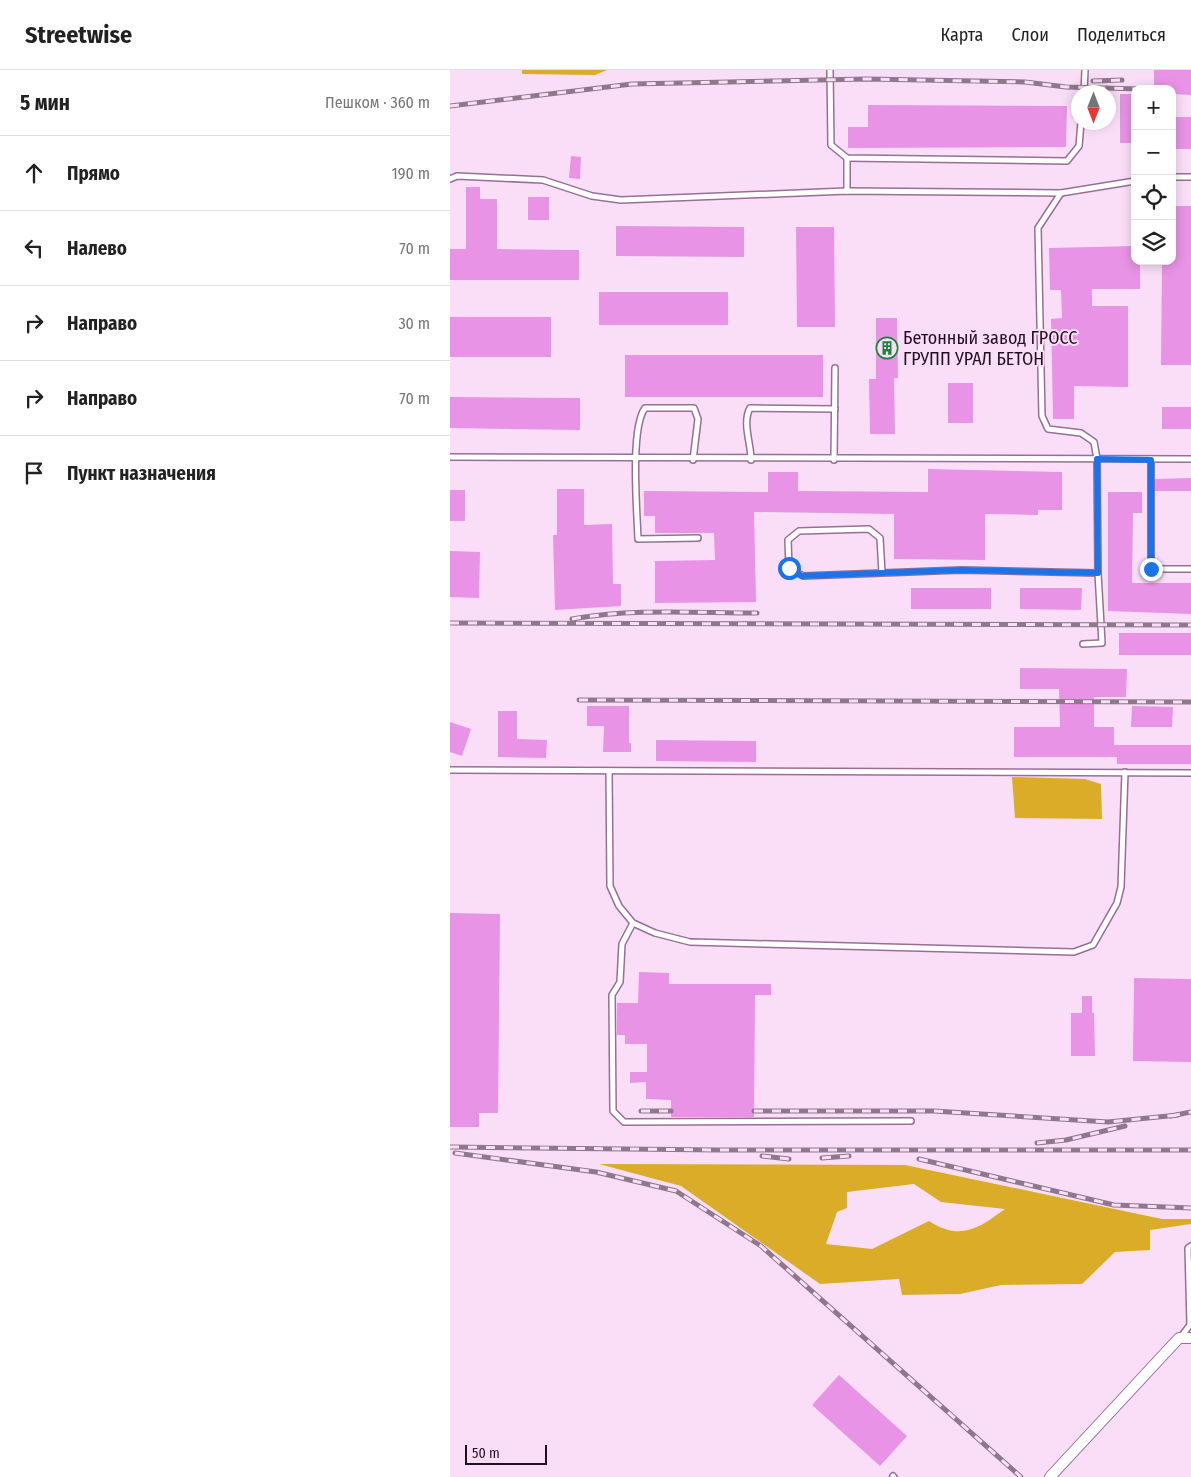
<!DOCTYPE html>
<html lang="ru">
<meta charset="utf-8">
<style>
:root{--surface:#fff;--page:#f6f6f6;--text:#222;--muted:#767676;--line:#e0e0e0}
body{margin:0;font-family:"Fira Sans Condensed",sans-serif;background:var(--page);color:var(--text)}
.controls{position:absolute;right:15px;top:15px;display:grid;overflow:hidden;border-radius:10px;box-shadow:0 2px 12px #0003}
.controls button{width:45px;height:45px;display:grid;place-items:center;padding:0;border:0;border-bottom:1px solid var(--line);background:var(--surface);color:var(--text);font:25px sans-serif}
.compass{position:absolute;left:621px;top:15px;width:45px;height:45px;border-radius:50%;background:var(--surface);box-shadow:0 2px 12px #0003;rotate:180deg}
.scale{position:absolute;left:15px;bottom:12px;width:82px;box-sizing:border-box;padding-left:5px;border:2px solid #211120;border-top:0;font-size:14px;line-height:18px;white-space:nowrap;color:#211120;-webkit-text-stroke:4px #fadef8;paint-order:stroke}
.stop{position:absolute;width:15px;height:15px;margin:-11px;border:4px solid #1a73e8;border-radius:50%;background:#fff}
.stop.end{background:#1a73e8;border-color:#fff;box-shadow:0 1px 5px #0008}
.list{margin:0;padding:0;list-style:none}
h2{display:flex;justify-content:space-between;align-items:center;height:65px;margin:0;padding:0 20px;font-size:21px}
h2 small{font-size:16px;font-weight:400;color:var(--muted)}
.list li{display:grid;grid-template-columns:32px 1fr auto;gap:15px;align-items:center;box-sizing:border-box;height:75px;padding:0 20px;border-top:1px solid var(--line)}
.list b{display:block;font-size:19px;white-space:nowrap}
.list em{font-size:16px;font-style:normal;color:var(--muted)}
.icon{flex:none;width:28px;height:28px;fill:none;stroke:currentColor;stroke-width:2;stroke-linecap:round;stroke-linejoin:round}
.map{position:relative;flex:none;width:741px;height:1407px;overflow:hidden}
header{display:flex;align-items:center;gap:30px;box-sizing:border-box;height:70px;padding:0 25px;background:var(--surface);border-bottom:1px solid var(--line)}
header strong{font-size:24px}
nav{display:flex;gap:28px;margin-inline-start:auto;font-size:18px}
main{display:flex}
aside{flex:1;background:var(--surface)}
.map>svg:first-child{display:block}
</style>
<header>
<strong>Streetwise</strong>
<nav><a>Карта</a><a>Слои</a><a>Поделиться</a></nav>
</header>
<main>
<aside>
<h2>5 мин<small>Пешком · 360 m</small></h2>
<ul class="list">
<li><svg class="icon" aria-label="ahead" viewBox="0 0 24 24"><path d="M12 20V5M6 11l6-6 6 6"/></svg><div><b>Прямо</b></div><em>190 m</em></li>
<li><svg class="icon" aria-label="left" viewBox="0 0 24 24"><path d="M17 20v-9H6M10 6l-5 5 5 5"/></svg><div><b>Налево</b></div><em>70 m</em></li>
<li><svg class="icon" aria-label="right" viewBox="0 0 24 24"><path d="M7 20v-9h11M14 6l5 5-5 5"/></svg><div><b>Направо</b></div><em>30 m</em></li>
<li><svg class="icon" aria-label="right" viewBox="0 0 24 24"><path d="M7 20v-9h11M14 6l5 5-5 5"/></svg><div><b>Направо</b></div><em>70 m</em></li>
<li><svg class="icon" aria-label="arrive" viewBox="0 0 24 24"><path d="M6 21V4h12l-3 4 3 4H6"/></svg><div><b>Пункт назначения</b></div></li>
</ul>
</aside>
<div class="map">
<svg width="741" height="1407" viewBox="0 0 741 1407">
<rect width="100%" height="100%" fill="#fadef8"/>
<g fill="#daac27" fill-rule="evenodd">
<polygon points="72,0 157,0 145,5 72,4"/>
<polygon points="562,707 635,709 651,714 652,749 565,748"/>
<path d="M149 1094 455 1095 712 1149H741V1154L700 1160V1180L665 1182 632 1214 551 1215 510 1224 452 1225 449 1209 370 1214 231 1116ZM464 1114 491 1132 555 1139C528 1159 510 1171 479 1151L422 1179 376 1174 387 1142 397 1138V1122Z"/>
</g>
<g fill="#e893e6">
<polygon points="704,0 741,0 741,25 722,24 722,19 704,19"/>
<rect x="670" y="24" width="15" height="49"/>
<polygon points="418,35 617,36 616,77 398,78 398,57 418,57"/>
<rect x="722" y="47" width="19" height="32"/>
<polygon points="121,86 131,87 130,109 119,108"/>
<polygon points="16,117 30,117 30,129 47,129 47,179 129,180 129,210 0,210 0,179 16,179"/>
<rect x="78" y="127" width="21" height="23"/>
<polygon points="722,136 741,136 741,295 711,295 712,191 722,191"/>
<polygon points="166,156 294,157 294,187 166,186"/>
<polygon points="346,157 384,157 385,257 347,257"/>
<polygon points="685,176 685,191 690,191 690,219 642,219 642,236 678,236 678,317 624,316 624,349 603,349 601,249 612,248 611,220 600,220 599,178"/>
<rect x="149" y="222" width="129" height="33"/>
<rect x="0" y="247" width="101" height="40"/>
<polygon points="426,248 447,248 448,308 444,308 445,364 420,364 419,309 426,309"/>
<rect x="175" y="285" width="198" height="42"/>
<rect x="498" y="313" width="25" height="40"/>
<polygon points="0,327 130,328 130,360 0,358"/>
<rect x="712" y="337" width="29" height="22"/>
<polygon points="478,399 612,402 612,440 588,440 588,445 535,444 535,490 444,489 444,444 304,442 306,532 205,533 205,491 265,490 264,463 205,463 205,446 194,446 194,421 318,422 318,402 348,402 348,421 478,422"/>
<polygon points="741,408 741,421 705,421 705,409"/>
<polygon points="107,419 134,419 134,455 162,454 163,514 171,514 171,536 105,540 103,465 107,465"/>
<rect x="0" y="420" width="15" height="31"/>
<polygon points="658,422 692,422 692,443 683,443 682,513 741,513 741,544 658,541"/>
<polygon points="0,481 30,482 29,528 0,527"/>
<rect x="461" y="518" width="80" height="21"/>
<polygon points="570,518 632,518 631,540 570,539"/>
<rect x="669" y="563" width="72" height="22"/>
<polygon points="570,598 677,599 676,627 644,627 644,657 664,657 664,675 741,675 741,694 667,694 667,687 564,687 564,657 610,657 609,619 570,619"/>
<polygon points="137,636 179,636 179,673 181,673 181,682 153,682 154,656 137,656"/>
<polygon points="682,636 723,637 722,657 681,657"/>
<polygon points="48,641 67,641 67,669 97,670 96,688 48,687"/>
<polygon points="0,652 21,659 12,686 0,682"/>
<polygon points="206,670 306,671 306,692 206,691"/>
<polygon points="0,843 50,844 48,1043 29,1043 29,1057 0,1057"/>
<polygon points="189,902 219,903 219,914 321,914 321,925 305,925 304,1047 221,1047 221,1030 196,1029 196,1012 180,1013 180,1002 197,1002 197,974 175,974 175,965 167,965 167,933 188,933"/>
<polygon points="684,908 741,909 741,992 683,991"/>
<polygon points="632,926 642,926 642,943 644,943 645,986 621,986 621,943 632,943"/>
<polygon points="389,1305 457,1366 430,1396 362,1335"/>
</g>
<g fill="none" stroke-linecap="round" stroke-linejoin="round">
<g stroke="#986e96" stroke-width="8">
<g id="service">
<polyline points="380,0 381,75 397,88 617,91 629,76 631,52"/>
<polyline points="634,22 635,0"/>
<polyline points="397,88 397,121"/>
<polyline points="722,107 741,107"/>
<polyline points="0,109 7,106 93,110 142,126 171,130 397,121 611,123 685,111"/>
<polyline points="611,123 588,158 592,346 598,359 631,363 644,372 647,389 648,503 652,573 633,574"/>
<polyline points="0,387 741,389"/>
<polyline points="701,389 701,499 741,499"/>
<path d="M243 390 248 349 244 338H195C180 358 187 441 188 469L248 468"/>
<path d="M301 390C301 373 292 353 300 338L385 339"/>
<polyline points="384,390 385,298"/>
<polyline points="432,503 430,468 419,459 349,461 338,470 339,498 353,506 511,500 648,503"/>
<polyline points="0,700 741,703"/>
<polyline points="159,701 160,816 169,836 183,853 205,863 240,872 624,882 643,875 667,833 671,817 675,702"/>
<polyline points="183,853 172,874 170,912 162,925 163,1041 174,1052 461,1051"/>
<polyline points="730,1268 740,1255 738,1178 741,1176"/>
<polyline points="443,1406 444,1407"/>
</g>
</g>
<g stroke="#986e96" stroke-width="12">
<polyline id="minor" points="600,1407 729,1268 741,1268"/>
</g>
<use href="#service" stroke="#fff" stroke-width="5"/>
<use href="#minor" stroke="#fff" stroke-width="10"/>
<g stroke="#8e788c" stroke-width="5">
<g id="rail">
<polyline points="643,11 672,10"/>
<polyline points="0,36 182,14 416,9 575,12 616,17 690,19"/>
<path d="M122 549C183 538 246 543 307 543"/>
<polyline points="0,553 741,555"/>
<polyline points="129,630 741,632"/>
<polyline points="191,1041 221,1041"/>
<polyline points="304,1041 484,1041 658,1052 728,1045"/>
<polyline points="721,1046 741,1042"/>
<polyline points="587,1073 616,1070 675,1056"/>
<polyline points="0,1077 268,1080 741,1080"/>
<polyline points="5,1083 146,1102 226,1121 311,1176 571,1407"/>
<polyline points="312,1086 339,1089"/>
<polyline points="372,1088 399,1086"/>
<polyline points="469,1089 664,1135 741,1138"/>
</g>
</g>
<use href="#rail" stroke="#fadef8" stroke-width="3" stroke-dasharray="9" stroke-linecap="butt"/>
</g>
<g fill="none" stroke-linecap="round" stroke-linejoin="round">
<polyline stroke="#1a73e8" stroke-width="6" points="339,498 352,506 511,500 648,503 647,389 701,390 701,499"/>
</g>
<defs>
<g id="building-ring" transform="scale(1.125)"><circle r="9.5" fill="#fadef8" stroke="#1c8439" stroke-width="1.5"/><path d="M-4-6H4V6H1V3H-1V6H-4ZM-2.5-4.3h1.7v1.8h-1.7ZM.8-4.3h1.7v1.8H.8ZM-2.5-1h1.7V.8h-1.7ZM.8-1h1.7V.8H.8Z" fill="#1c8439"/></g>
</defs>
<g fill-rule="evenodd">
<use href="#building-ring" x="437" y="278"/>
</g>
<g text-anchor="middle" stroke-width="4" stroke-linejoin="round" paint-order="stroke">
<g font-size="18" fill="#211120" stroke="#fadef8" text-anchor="start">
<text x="453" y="274">Бетонный завод ГРОСС<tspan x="453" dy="21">ГРУПП УРАЛ БЕТОН</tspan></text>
</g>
</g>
</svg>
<div class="controls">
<button>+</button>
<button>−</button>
<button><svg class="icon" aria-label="locate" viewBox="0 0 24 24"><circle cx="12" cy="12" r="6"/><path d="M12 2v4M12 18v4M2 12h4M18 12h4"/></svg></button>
<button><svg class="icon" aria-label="layers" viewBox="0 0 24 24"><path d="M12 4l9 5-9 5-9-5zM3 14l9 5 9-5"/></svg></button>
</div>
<svg class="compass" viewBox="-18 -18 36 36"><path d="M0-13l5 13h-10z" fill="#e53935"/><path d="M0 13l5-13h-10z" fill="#767676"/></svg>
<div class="scale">50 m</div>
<div class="stop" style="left:339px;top:498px"></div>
<div class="stop end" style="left:701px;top:499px"></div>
</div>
</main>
